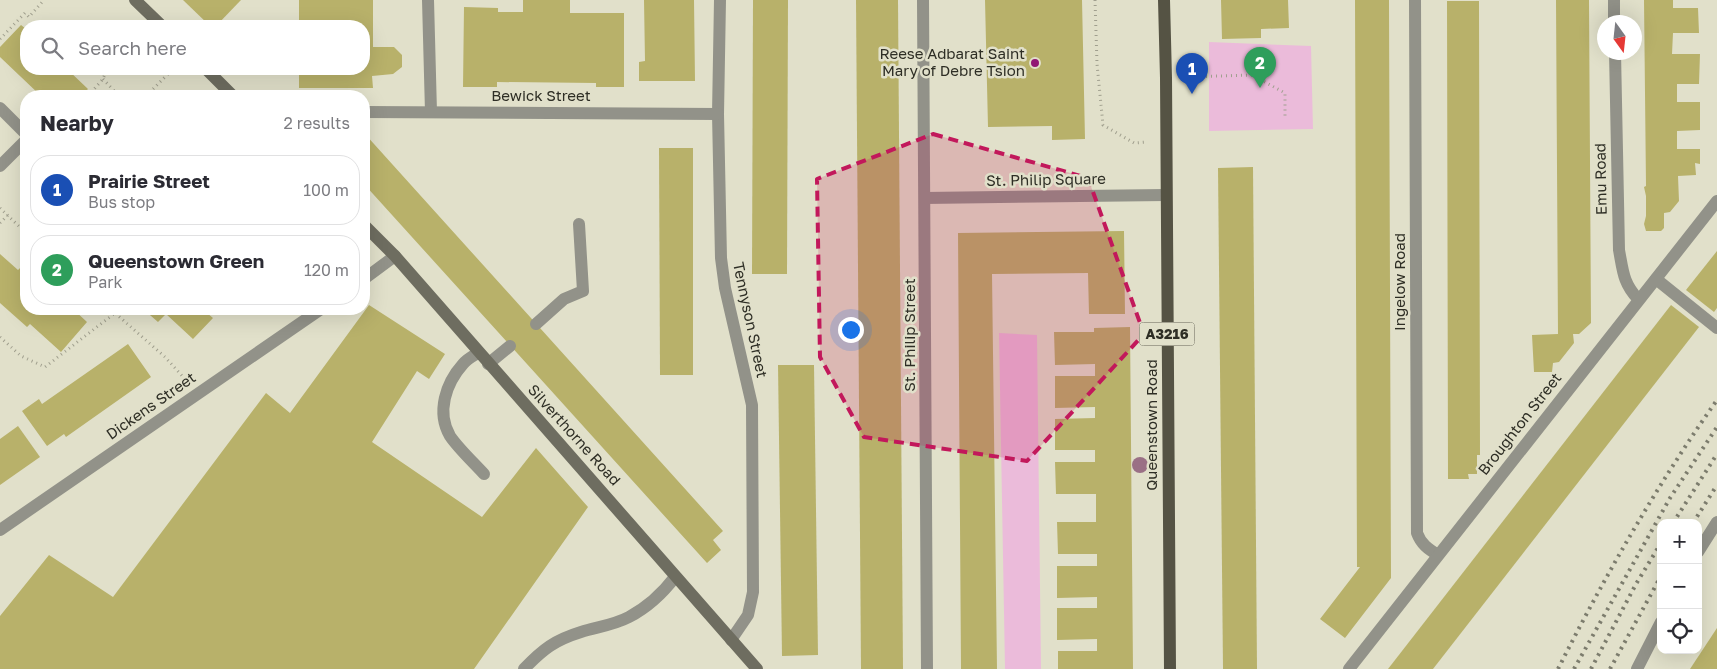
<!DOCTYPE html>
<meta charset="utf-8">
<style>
:root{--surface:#fff;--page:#f2f2f3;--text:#2b2b33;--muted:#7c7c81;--line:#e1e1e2;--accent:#911774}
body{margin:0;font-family:"Golos Text",sans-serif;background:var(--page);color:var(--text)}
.controls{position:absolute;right:15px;bottom:15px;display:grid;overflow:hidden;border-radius:10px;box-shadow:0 5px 20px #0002}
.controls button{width:45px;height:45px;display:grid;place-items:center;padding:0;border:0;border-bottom:1px solid var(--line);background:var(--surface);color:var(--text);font:25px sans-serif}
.compass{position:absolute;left:1597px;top:15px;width:45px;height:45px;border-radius:50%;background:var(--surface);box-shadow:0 5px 20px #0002;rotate:165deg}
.you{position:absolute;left:850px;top:329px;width:18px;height:18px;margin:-12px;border:4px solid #fff;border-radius:50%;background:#1a73e8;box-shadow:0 0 0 8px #1a73e833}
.badge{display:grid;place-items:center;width:32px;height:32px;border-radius:50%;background:var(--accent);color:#fff;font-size:16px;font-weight:700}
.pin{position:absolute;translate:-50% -41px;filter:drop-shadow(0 1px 2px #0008)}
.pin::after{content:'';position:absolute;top:26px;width:18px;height:15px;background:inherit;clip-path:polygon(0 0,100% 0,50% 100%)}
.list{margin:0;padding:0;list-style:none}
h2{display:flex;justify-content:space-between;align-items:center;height:65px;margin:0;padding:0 20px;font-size:21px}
h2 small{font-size:16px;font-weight:400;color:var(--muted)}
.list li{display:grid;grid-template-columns:32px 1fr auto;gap:15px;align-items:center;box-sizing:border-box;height:70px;margin:0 10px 10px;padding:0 10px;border:1px solid var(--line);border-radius:20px}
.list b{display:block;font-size:19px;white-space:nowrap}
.list p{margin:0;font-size:16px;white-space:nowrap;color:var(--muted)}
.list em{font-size:16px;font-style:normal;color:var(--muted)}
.icon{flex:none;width:28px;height:28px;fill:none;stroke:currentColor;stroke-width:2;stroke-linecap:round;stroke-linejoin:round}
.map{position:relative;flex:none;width:1717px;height:669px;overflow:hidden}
.search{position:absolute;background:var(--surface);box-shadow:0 5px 20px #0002;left:20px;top:20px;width:350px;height:55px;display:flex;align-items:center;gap:12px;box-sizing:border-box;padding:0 18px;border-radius:20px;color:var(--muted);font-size:19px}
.panel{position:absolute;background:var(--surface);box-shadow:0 5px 20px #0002;left:20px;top:90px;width:350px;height:225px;border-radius:20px}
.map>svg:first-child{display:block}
</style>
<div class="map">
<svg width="1717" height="669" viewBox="0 0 1717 669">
<rect width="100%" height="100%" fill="#e1e0ca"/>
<g fill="#ebbbda">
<polygon points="1209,42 1311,46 1313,129 1209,131"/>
<polygon points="999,333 1037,335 1041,669 1005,669"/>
</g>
<g fill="#b8b16a">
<polygon points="183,0 241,0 216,26 210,26"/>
<polygon points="299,0 373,0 373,47 394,47 402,55 402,67 393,74 372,76 373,88 299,88 299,69 364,69 364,26 299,26"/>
<polygon points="523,0 570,0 570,13 624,13 624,87 596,87 596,83 497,82 497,87 463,87 464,7 498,8 498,12 523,12"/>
<polygon points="644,0 694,0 695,81 639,81 639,62 645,61"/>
<polygon points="753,0 788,0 787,274 752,274"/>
<polygon points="856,0 898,0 903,669 861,669"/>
<polygon points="985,0 1082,0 1085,139 1052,140 1052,126 988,127"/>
<polygon points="1221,0 1288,0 1289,28 1261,29 1261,38 1222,39"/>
<polygon points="1355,0 1389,0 1391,578 1345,638 1320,619 1360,567 1357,567"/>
<polygon points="1556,0 1589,0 1591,323 1579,334 1573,334 1574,343 1559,362 1553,363 1552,372 1534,372 1532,335 1558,334"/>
<polygon points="1644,0 1673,0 1673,8 1698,8 1699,33 1673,33 1672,54 1700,54 1699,84 1677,84 1677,102 1700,102 1700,130 1677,131 1677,149 1700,149 1700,164 1695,163 1696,175 1678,176 1679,201 1670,212 1664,213 1664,228 1661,231 1646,231 1644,224 1646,216 1646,196 1644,187 1646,186"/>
<polygon points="1447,1 1479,1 1480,455 1477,455 1477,474 1468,474 1469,479 1448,479"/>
<polygon points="21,25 26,29 26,69 67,69 88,89 81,96 41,96 0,57 0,47"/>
<polygon points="365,134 723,531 713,540 721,550 707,563 364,184 364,136"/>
<polygon points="659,148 693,148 693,375 660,375"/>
<polygon points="1253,167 1257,669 1223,669 1218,168"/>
<polygon points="1124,231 1125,314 1089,314 1088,273 992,274 997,669 961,669 958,233"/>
<polygon points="1717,251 1717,308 1714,312 1686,290"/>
<polygon points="0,254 18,270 21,267 26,272 26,309 73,309 87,322 61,352 30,324 27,327 0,303"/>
<polygon points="369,305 445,354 429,379 417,371 372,442 482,517 536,448 588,507 474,669 0,669 0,616 49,555 113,597 266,393 290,413"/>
<polygon points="1671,305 1699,327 1433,669 1388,669"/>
<polygon points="143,309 210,309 207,313 213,318 193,339 166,314 158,322"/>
<polygon points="1130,327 1133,669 1058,669 1058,651 1097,651 1097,639 1057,640 1057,608 1097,608 1097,597 1057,598 1057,566 1097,566 1097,554 1058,554 1057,522 1096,522 1096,494 1056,494 1055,462 1095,462 1095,450 1055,450 1055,419 1095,418 1095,407 1055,408 1055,376 1095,376 1095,364 1055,365 1054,332 1094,332 1094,328"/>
<polygon points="128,344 151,377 66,437 64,434 47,446 22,411 39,399 42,404"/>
<polygon points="778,365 814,365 818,655 782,656"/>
<polygon points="18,426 40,457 0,485 0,439"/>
<polygon points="1717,628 1717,669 1690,669"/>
</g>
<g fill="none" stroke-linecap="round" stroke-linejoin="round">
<g stroke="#a09f8e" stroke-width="3" stroke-dasharray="1 4" stroke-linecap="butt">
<polyline points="1095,0 1097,64 1103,125 1134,143 1147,142"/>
<polyline points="0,39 25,13 29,17 44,0"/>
<polyline points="1186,77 1252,75 1285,93 1285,118"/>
<polyline points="103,79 119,96"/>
<polyline points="88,96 103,79 107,69"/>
<polyline points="146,96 173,69"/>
<polyline points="0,208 26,233"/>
<polyline points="0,223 8,215"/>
<polyline points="113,309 115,313 165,357 185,379"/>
<polyline points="0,337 21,356 45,367 115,313"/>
</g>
<g stroke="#929289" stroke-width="12">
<polyline points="428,0 431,112"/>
<polyline points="1656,279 1717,328"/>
<polyline points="536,324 564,299 583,291 579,224"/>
<path d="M478 353C473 356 467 359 463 364 446 383 436 412 450 436 458 448 473 462 484 474"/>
<polyline points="488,364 510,346"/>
<polyline points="1698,552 1717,522"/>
<path d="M524 669C543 649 555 640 581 632 597 627 614 625 629 617 648 607 662 594 675 577"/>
<polyline points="1637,669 1661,622"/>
</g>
<g stroke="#929289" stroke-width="12">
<polyline points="720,0 718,114 721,258 725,288 752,405 753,592 748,615 731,640"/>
<polyline points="923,0 927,669"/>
<path d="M1415 0 1417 533C1421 544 1428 549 1438 555"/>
<polyline points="1614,0 1614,22"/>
<path d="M1615 52 1619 250C1623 271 1623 283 1638 299"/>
<polyline points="0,108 26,134"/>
<polyline points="364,112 718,114"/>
<polyline points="0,166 26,140"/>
<polyline points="925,198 1166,195"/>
<polyline points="364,279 395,256"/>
<polyline points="0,530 321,309"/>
<polyline points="1349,669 1717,201"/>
</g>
<g stroke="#6e6d60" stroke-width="12">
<polyline points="135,0 162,26"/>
<polyline points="206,69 233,96"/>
<polyline points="364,225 395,256 757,669"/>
</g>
<polyline stroke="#555344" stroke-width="12" points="1164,0 1166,78 1170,669"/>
<g stroke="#7c7c6d" stroke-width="4" stroke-dasharray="2.5 5" stroke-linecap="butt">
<polyline points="1673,523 1717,454"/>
<polyline points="1693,523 1717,485"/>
<path d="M1558 669C1605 576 1657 485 1717 400"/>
<polyline points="1574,669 1670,498 1717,427"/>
<polyline points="1591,669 1636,584 1661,543"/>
<polyline points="1610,669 1661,576"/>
</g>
</g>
<circle fill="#9a7085" cx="1140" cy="465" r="8"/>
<path fill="#c2185b" fill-opacity="0.2" stroke="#c2185b" stroke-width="4" stroke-dasharray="10 6" stroke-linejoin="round" d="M933 134 1088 178 1144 334 1027 461 864 437 820 357 817 179Z"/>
<circle fill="#911774" stroke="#e1e0ca" stroke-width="2" cx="1035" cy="63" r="5"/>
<g text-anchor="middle" stroke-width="5" stroke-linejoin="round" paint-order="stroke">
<rect fill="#e1e0ca" stroke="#646356" stroke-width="1" x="1139.5" y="322.5" width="55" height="23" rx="4"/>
<g font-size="14" font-weight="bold" fill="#2e2e25">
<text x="1167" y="339">A3216</text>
</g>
<g font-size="15" fill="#2e2e25" stroke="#e1e0ca" text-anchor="end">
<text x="1025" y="59">Reese Adbarat Saint<tspan x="1025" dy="17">Mary of Debre Tsion</tspan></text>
</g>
<g font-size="15" fill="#2e2e25" stroke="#e1e0ca">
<text x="541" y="101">Bewick Street</text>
<text transform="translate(1601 179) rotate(-91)" y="5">Emu Road</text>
<text transform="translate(1046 180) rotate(-1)" y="5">St. Philip Square</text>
<text transform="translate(1400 282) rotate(-90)" y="5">Ingelow Road</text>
<text transform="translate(750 320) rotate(78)" y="5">Tennyson Street</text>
<text transform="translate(910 335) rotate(-90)" y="5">St. Philip Street</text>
<text transform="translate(151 406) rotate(-35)" y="5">Dickens Street</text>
<text transform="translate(1520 424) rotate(-52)" y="5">Broughton Street</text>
<text transform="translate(1152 425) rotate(-90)" y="5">Queenstown Road</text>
<text transform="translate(574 435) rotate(48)" y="5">Silverthorne Road</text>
</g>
</g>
</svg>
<div class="controls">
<button>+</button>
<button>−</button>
<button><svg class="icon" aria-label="locate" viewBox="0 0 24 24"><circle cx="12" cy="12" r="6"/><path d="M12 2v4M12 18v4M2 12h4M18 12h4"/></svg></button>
</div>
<svg class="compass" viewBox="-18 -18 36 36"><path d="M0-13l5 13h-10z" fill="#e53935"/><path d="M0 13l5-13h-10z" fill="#7c7c81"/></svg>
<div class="you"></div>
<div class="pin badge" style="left:1192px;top:94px;background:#1a4fb4">1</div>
<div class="pin badge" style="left:1260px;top:88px;background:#2e9e5b">2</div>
<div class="search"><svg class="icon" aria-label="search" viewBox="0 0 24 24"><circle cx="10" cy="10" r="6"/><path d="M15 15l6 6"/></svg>Search here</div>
<section class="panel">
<h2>Nearby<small>2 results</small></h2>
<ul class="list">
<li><span class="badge" style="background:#1a4fb4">1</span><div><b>Prairie Street</b><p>Bus stop</p></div><em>100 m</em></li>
<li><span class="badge" style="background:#2e9e5b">2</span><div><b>Queenstown Green</b><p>Park</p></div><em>120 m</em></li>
</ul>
</section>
</div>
